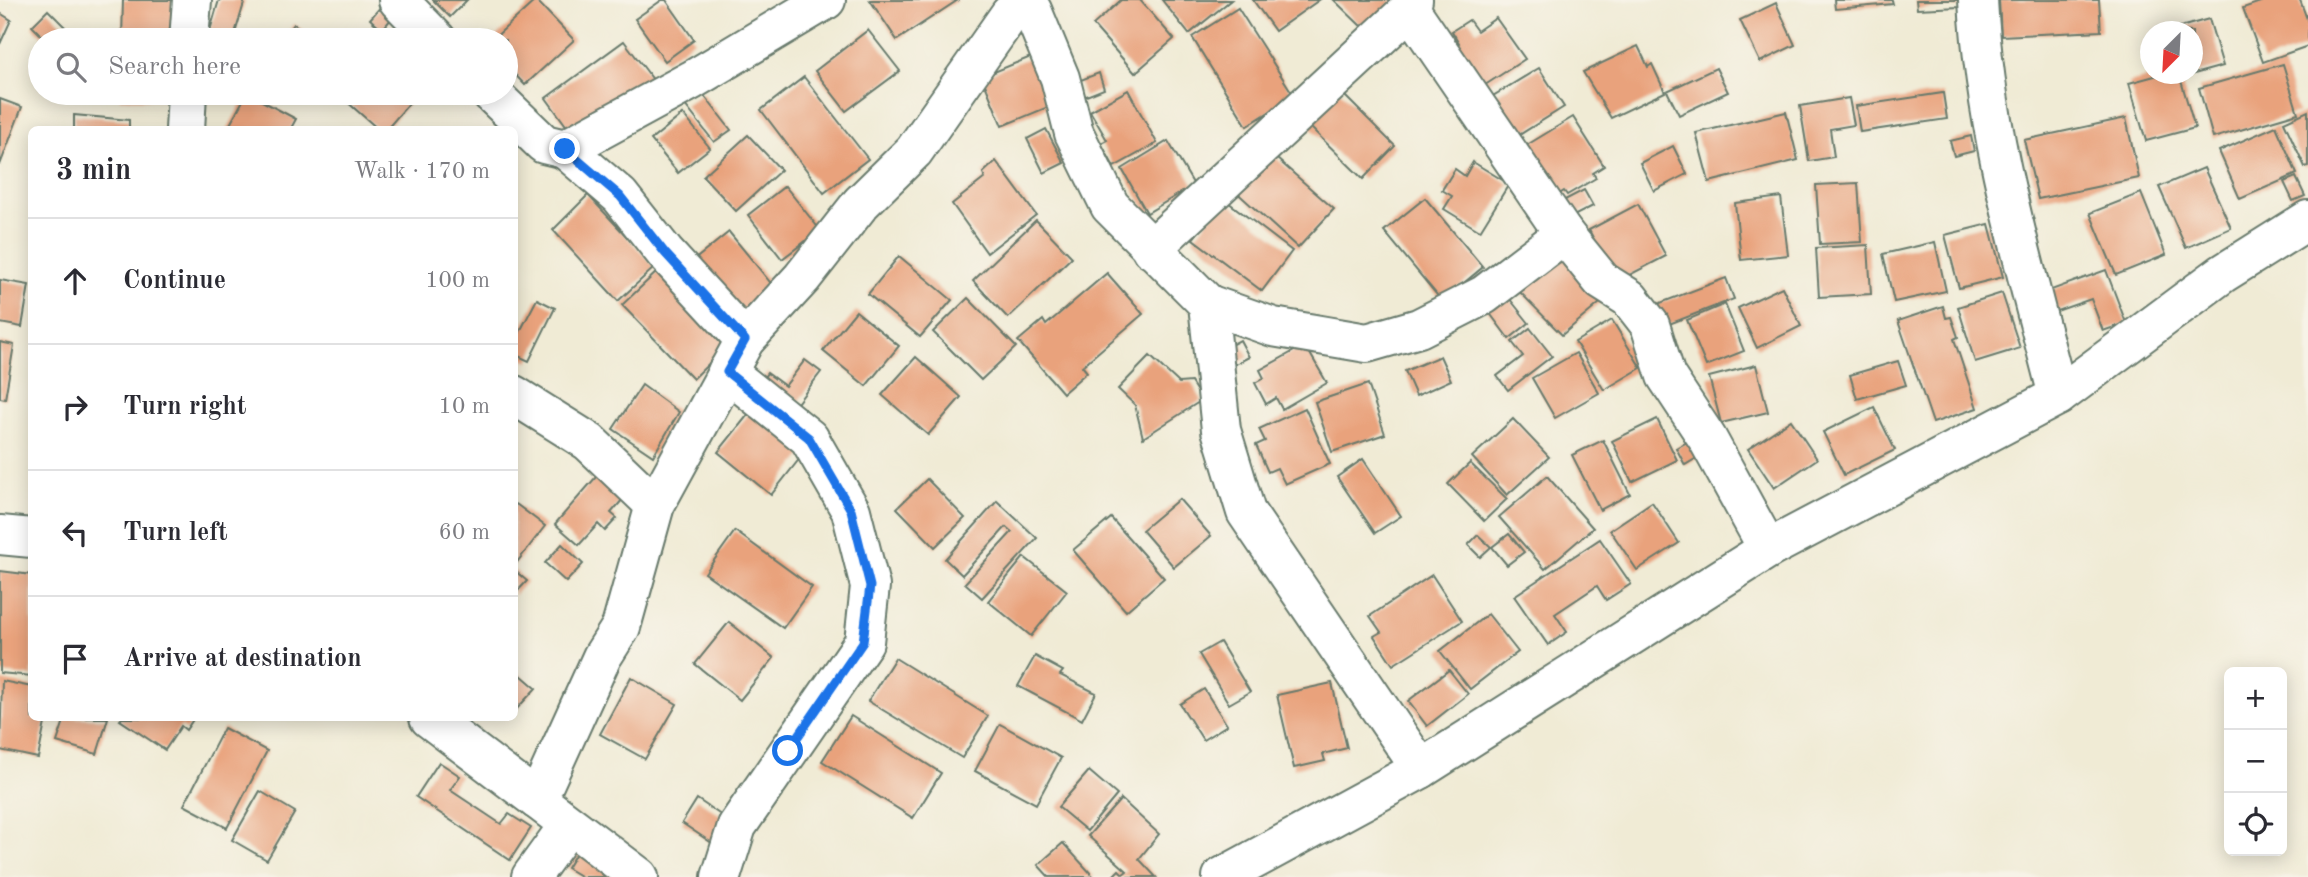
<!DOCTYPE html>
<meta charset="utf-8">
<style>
:root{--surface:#fff;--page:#f2f2f3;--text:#2b2b33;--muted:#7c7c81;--line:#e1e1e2}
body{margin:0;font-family:"Old Standard TT",serif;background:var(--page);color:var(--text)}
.controls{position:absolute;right:21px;bottom:21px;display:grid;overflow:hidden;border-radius:10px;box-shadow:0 4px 18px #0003}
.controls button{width:63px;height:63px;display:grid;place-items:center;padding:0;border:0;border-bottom:2px solid var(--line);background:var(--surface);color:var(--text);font:35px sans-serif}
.compass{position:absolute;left:2140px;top:21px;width:63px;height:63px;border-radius:50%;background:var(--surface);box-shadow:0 4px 18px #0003;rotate:204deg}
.stop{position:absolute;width:21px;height:21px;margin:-16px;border:5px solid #1a73e8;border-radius:50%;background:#fff}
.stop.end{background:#1a73e8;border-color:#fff;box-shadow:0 2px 7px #0008}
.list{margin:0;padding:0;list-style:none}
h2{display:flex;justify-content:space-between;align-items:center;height:91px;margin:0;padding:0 28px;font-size:30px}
h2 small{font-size:23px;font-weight:400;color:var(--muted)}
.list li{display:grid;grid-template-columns:46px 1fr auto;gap:21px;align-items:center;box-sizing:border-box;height:126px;padding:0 28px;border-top:2px solid var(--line)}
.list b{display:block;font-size:26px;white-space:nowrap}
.list em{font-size:23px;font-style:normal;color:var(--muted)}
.icon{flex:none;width:38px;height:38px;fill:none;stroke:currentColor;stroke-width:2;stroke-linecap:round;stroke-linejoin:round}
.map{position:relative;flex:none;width:2308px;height:877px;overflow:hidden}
.search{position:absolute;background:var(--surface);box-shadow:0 4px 18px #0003;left:28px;top:28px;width:490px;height:77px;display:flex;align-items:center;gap:18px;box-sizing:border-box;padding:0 24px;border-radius:38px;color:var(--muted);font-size:26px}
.panel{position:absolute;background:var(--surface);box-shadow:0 4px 18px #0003;left:28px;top:126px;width:490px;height:595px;border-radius:10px}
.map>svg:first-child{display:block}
</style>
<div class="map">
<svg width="2308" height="877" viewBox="0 0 2308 877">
<rect width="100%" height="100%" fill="#f7f3e8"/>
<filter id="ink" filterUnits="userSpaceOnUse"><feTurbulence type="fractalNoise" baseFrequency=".0143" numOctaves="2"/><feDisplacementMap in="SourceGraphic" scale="14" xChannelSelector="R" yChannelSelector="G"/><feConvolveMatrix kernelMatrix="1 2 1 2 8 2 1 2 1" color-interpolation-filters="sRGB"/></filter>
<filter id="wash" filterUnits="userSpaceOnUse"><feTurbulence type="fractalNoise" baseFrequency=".00686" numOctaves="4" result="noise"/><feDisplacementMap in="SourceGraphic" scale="28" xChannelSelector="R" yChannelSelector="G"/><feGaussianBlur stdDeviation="1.57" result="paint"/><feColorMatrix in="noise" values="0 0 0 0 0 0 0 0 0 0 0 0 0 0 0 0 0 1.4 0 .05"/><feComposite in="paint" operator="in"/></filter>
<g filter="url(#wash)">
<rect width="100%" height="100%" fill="#f0ebd5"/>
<g id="blocks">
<g fill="#e9a27c">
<polygon points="123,0 178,0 176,40 122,40"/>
<polygon points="219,0 245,0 233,40 209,34"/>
<polygon points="433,0 467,0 450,17"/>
<polygon points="536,0 574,40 525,85 506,65 506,40 492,40"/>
<polygon points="662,0 666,0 694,40 665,61 635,19"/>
<polygon points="870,0 958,0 897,40"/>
<polygon points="1121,0 1140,0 1174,39 1135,73 1093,25"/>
<polygon points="1162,0 1231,0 1189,34"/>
<polygon points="1253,0 1319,0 1275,31"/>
<polygon points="1334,0 1394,0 1365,30"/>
<polygon points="1834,0 1892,0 1893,4 1835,9"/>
<polygon points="1916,0 1960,0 1960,7 1917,9"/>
<polygon points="1999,0 2099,0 2101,31 2001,36"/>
<polygon points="2266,0 2300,0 2308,22 2308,46 2263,62 2243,8"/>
<polygon points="384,3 396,13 382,30 370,19"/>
<polygon points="1776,3 1795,45 1760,62 1740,20"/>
<polygon points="1238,8 1294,96 1247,126 1192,37"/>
<polygon points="48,10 70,32 62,40 46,40 32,26"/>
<polygon points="0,13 11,20 0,44"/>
<polygon points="1496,18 1525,59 1479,89 1451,48 1459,43 1452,31 1469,20 1477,31"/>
<polygon points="2209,19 2223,66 2183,77 2182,74 2192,74 2192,32 2166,31"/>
<polygon points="294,24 317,40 282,40"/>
<polygon points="868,30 900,71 846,111 815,71"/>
<polygon points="624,41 654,81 576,139 546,98"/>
<polygon points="1638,46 1648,67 1652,64 1665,92 1611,118 1583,72"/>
<polygon points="1033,56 1053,105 1002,126 982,77"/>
<polygon points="2283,64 2298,113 2213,138 2199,88"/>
<polygon points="1539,68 1564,107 1508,142 1483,102"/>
<polygon points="1716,68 1728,92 1679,115 1667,91"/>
<polygon points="1099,73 1104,89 1084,97 1078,81"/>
<polygon points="2162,74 2179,74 2195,128 2146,141 2129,83"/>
<polygon points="804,77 868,159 824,193 761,110"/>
<polygon points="1338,89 1395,146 1363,179 1305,122"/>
<polygon points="1128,90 1157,143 1114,167 1101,143 1107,140 1090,111"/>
<rect x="120" y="93" width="61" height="6"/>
<polygon points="247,93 296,119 290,130 227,130"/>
<polygon points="337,93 418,93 386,130 379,130"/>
<polygon points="702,93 731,130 714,142 685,105"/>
<polygon points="1943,93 1947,119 1860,132 1856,106"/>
<polygon points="1849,98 1854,125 1830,129 1834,157 1809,161 1800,106"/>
<polygon points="0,99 22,107 0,165"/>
<polygon points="2308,111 2308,166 2305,167 2284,122"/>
<polygon points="1786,112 1798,160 1709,182 1696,133"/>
<polygon points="683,114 710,148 678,173 651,140"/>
<polygon points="74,115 129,120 129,130 74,130"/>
<polygon points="1573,117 1604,166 1593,173 1596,178 1567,195 1564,191 1553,198 1522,148"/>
<polygon points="2126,118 2139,178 2038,199 2024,140"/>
<polygon points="2276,126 2297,174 2240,199 2219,151"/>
<polygon points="1046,129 1064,163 1044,173 1027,139"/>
<polygon points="748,135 781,170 736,211 703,176"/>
<polygon points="1971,136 1974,151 1954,156 1950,141"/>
<polygon points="1168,141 1194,185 1147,213 1122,169"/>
<polygon points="1673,146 1687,174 1654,191 1640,163"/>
<polygon points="1268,151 1334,209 1298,248 1233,189"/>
<polygon points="996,161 1036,215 987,253 952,204 985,178 983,173"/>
<polygon points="1473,162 1509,184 1480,231 1444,209 1452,196 1442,190 1455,169 1465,176"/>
<polygon points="2204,168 2231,228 2186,248 2159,187"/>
<polygon points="2296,177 2305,196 2293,201 2284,182"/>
<polygon points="1858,183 1862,242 1820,244 1816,185"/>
<polygon points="785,186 820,230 782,259 748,215"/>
<polygon points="1584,190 1593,206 1570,218 1561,202"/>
<polygon points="2141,193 2166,255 2116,275 2090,213"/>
<polygon points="588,195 655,267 618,301 553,230"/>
<polygon points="1781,197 1788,255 1741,260 1735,203"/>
<polygon points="1425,198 1483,267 1442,301 1384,231"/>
<polygon points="1224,199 1292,251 1262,291 1193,239"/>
<polygon points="1638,204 1666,256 1616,282 1589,230"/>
<polygon points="1036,220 1072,257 1008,318 973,281"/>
<polygon points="1989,224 2003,277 1959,288 1945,235"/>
<polygon points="729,232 779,293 743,322 693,261"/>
<polygon points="1935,242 1946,291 1894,302 1883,254"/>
<polygon points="1868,245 1871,294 1819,297 1816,248"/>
<polygon points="1563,248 1606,298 1562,335 1516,288"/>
<polygon points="899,256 952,300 920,337 868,294"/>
<polygon points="659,270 729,344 693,379 622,305"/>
<polygon points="2106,270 2126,323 2103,331 2091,299 2051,313 2043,293"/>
<polygon points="1107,273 1143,314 1082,366 1087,372 1063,393 1018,341 1043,320 1046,325"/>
<polygon points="1726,278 1734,299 1664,326 1655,305"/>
<polygon points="0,280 29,285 22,327 0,323"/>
<polygon points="1782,287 1801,326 1757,348 1738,308"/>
<polygon points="1505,293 1529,323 1509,339 1486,308"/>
<polygon points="2002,293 2020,348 1975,362 1958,307"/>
<polygon points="968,298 1016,347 981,380 933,332"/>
<polygon points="537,299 555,308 529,361 514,354 514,343"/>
<polygon points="1725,304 1744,351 1706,366 1687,320"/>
<polygon points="1943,306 1946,318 1951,317 1958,337 1954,339 1977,408 1933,423 1898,321"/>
<polygon points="856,311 899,346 866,386 823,351"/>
<polygon points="1612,320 1641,368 1604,390 1575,342"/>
<polygon points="1530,328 1552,356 1508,390 1497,376 1523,356 1512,342"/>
<polygon points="1240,340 1249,357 1232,366 1223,349"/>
<polygon points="0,342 14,345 5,399 0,398"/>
<polygon points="1305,345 1327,383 1282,409 1276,398 1266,404 1255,383 1264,378 1260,370"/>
<polygon points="1576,353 1599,393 1555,418 1532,378"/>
<polygon points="1150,356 1179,383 1191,382 1202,400 1143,438 1135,405 1118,389"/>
<polygon points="1440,356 1451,380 1416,396 1405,371"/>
<polygon points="916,357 961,397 928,435 882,395"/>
<polygon points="805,360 821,372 791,411 758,386 767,373 785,386"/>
<polygon points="1898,361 1906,385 1857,399 1850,375"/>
<polygon points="1756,365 1768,412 1721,423 1709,377"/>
<polygon points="1368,384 1385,434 1332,452 1315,402"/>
<polygon points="642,385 679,412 653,456 613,429"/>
<polygon points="1874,407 1895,450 1844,475 1823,432"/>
<polygon points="1305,408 1330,464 1285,484 1277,468 1268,472 1256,445 1265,441 1259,429"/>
<polygon points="751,411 804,453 771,495 718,452"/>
<polygon points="1513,419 1549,457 1507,495 1472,457"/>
<polygon points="1657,419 1677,460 1632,482 1612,441"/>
<polygon points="1791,420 1817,459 1774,488 1748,449"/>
<polygon points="1696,437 1705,453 1685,465 1676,448"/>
<polygon points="1603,440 1630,494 1600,510 1572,455"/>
<polygon points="1363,459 1401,516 1375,533 1337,477"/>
<polygon points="1470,463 1507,499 1484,521 1448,484"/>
<polygon points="603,469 629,492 611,513 617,518 605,531 598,524 579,545 555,524"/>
<polygon points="1547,476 1593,528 1545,569 1499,517"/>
<polygon points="927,479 965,518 935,547 897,508"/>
<polygon points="1179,499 1211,536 1174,567 1142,530"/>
<polygon points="997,501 1037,538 982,598 965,583 1012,532 1006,527 962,575 945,559"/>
<polygon points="1652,502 1679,543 1637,570 1610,530"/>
<polygon points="516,504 545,526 514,566 514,506"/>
<polygon points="1111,518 1164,578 1126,611 1073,550"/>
<polygon points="735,531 812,587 783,628 705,573"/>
<polygon points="1509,534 1524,552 1507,565 1492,547"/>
<polygon points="1478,535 1491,547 1480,557 1468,545"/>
<polygon points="1600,539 1631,584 1606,600 1597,586 1555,614 1567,632 1548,645 1514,596"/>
<polygon points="562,544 583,564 566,582 545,563"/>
<polygon points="1024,557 1067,591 1031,636 988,601"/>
<polygon points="514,570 527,581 514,595"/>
<polygon points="0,571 32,575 32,676 0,673"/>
<polygon points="1432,575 1462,621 1393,665 1374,636 1381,632 1370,616"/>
<polygon points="1488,614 1518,652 1470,689 1440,651"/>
<polygon points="729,622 774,658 740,700 695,664"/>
<polygon points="1220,642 1250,692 1229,704 1199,654"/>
<polygon points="1035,656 1063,671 1060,675 1096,693 1082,720 1018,686"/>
<polygon points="895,658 988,716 962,758 868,701"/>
<polygon points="514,669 536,688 514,712"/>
<polygon points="1449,670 1468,694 1427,726 1408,701"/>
<polygon points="631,677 677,704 645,759 600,734"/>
<polygon points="2,681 32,687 32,718 46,718 38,758 0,750"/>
<polygon points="1332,683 1347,748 1323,754 1325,761 1294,768 1277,695"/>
<polygon points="1204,689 1227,725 1203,740 1180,704"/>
<polygon points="851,716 941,773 913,818 822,761"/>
<polygon points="65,718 108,718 97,754 57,742"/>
<polygon points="122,718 194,718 186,730 181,726 165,750 120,720"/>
<polygon points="1000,724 1061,758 1036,804 975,771"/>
<polygon points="224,728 267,751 227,828 184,805"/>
<polygon points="439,762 460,776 450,790 501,824 509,814 531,828 510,860 416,797"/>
<polygon points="1089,771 1117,795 1087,831 1058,807"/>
<polygon points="260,791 295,812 267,860 232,840"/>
<polygon points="697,799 737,826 721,849 682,823"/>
<polygon points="1121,799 1159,834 1139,859 1156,877 1112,877 1119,870 1123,874 1127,871 1088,836"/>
<polygon points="1063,843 1094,877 1049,877 1038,865"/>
<polygon points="578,850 622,877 582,877 567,868"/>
</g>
</g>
</g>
<g filter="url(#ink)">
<use href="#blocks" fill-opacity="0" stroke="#687a6c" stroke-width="2"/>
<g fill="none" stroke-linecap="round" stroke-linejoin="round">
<g stroke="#687a6c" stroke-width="42">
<g id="minor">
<polyline points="398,0 437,40"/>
<polyline points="1413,0 1410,9 1564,234 1602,281 1629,298 1650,325 1666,376 1707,438 1768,549"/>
<path d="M1978 0C1985 135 2025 265 2058 396"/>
<polyline points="1032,10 1060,78 1074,133 1110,206 1208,304 1221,430 1246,512 1421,769"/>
<polyline points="189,40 192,0"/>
<polyline points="491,93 544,144 565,149 692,80 826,0"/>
<polyline points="185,130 187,93"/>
<polyline points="565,149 620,196 665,253 745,340"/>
<polyline points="1151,249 1410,9"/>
<polyline points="1208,304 1273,327 1367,343 1419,328 1484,295 1564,234"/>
<polyline points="514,395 589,442 655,505"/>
<polyline points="0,535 32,538"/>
<polyline points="429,718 639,877"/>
<polyline points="537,800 602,657 621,627 655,505 745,340 802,278 861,203 914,151 1010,14"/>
<polyline points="531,877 568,826"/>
<polyline points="721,877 737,826 864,642 870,586 851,511 809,438 727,372"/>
<polyline points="1222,877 1421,769 1768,549 2058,396 2222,274 2308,220"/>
</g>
</g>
<use href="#minor" stroke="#fff" stroke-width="38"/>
</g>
</g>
<g fill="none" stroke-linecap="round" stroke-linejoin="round" filter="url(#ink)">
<polyline stroke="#1a73e8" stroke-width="9" points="565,149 620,196 665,253 745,340 727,372 809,438 851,510 870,586 863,642 788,751"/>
</g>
</svg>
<div class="controls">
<button>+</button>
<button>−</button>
<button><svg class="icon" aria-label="locate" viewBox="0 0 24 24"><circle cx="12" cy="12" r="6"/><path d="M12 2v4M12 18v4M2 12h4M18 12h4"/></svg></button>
</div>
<svg class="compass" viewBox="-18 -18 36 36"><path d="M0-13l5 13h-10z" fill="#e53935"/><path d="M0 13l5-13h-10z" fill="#7c7c81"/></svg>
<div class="stop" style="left:788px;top:751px"></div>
<div class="stop end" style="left:565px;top:149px"></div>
<div class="search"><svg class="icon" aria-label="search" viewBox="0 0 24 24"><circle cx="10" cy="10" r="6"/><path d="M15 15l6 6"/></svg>Search here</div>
<section class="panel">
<h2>3 min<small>Walk · 170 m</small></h2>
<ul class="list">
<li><svg class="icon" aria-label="ahead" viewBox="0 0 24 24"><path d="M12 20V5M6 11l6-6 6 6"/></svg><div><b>Continue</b></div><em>100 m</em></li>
<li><svg class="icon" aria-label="right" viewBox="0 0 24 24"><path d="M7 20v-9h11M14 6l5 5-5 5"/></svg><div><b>Turn right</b></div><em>10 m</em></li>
<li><svg class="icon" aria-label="left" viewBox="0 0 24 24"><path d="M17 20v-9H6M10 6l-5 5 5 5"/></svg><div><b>Turn left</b></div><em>60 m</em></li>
<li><svg class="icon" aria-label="arrive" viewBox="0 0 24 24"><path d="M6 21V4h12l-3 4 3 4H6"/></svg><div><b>Arrive at destination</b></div></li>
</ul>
</section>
</div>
